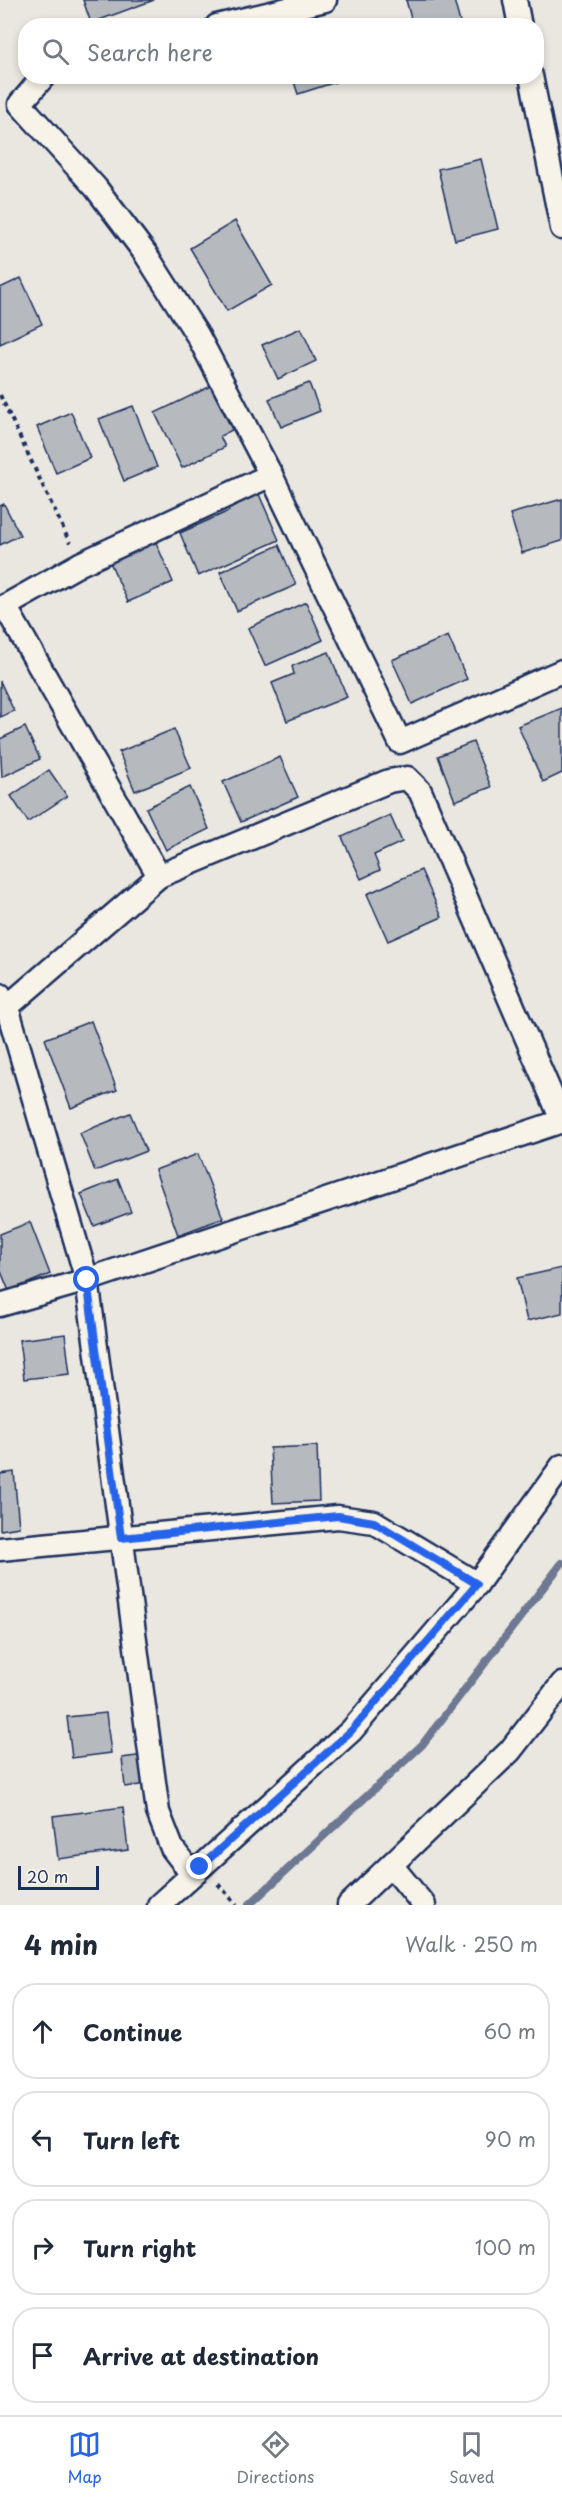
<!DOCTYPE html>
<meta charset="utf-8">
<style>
:root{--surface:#fff;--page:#f2f2f3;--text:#1f2937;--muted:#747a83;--line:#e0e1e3;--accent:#2563eb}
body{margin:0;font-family:"Playpen Sans",sans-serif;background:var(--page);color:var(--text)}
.scale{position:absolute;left:18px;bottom:15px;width:81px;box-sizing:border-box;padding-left:6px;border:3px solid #1b2f5e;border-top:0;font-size:16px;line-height:21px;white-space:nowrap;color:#1b2f5e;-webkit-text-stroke:4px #f7f3e8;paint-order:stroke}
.stop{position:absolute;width:18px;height:18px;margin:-14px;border:4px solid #2563eb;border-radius:50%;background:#fff}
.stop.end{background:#2563eb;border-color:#fff;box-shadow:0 2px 6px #0008}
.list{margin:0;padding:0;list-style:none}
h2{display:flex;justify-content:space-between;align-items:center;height:78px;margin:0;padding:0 24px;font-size:26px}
h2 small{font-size:20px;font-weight:400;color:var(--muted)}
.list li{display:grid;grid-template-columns:39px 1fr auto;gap:18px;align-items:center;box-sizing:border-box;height:96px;margin:0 12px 12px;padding:0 12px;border:2px solid var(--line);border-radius:24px}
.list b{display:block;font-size:22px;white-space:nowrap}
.list em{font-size:20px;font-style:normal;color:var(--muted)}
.icon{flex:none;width:33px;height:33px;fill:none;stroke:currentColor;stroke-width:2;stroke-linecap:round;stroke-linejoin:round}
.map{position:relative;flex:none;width:562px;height:1905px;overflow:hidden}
.search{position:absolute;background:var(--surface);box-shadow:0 3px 9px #0003;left:18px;right:18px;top:18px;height:66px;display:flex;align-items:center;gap:15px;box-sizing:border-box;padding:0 21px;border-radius:24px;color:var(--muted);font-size:22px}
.sheet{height:510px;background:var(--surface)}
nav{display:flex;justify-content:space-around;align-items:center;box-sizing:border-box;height:84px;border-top:2px solid var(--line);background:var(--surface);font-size:16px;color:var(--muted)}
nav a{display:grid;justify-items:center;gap:3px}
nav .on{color:var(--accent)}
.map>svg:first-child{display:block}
</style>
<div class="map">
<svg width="562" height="1905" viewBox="0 0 562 1905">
<rect width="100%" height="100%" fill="#eae7e0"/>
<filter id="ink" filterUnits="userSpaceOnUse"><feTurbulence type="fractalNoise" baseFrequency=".0167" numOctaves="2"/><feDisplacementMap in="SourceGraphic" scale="12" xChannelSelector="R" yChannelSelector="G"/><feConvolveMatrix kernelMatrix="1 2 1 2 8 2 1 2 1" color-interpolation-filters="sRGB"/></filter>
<g filter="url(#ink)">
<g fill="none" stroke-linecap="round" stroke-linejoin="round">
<polyline stroke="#6d7892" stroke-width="8" points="249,1905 422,1745 562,1563"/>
</g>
<g fill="#b6babf" stroke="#1b2f5e" stroke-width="1.5">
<polygon points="83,0 154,0 91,23"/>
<polygon points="406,0 454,0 461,26 413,26"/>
<polygon points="292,76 335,76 336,82 298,94"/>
<polygon points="481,159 498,229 455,240 438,169"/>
<polygon points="235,221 272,285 227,311 190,248"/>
<polygon points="21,278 42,324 0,344 0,288"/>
<polygon points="301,328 316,361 278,379 262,345"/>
<polygon points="309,383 320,411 281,427 269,399"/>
<polygon points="211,386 232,430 220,436 225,447 182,468 155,413"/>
<polygon points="133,406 157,467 124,481 99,419"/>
<polygon points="71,412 90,458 56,473 37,427"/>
<polygon points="258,492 279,540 198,576 180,533 229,511 227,506"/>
<polygon points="562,499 562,541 522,553 510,514"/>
<polygon points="4,504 20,535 0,545 0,506"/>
<polygon points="154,538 173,582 128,602 108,558"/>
<polygon points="279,545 296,585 237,611 220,572"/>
<polygon points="306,602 323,640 265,666 248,628"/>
<polygon points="448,636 467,679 412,704 392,660"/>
<polygon points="329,652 347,697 287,721 272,683 294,674 292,666"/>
<polygon points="0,681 14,711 0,717"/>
<polygon points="562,708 562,773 543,782 518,726"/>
<polygon points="25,727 40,759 2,777 0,739"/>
<polygon points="174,729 191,768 135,791 119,752"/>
<polygon points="473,742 491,787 455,801 438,756"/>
<polygon points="280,757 298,797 241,822 223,782"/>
<polygon points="49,770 67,796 28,822 11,796"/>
<polygon points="190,787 209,829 166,850 146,808"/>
<polygon points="390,815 402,842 374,855 380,870 361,879 342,837"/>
<polygon points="421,870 442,917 388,941 367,894"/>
<polygon points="91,1021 117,1090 71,1108 45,1039"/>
<polygon points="130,1113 146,1151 95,1171 80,1133"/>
<polygon points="198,1154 223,1218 178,1235 155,1170"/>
<polygon points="118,1179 131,1212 94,1226 81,1194"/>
<polygon points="30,1222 50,1274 9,1291 0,1269 0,1234"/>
<polygon points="562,1268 562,1313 527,1321 517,1278"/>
<polygon points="65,1334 70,1374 24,1379 19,1340"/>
<polygon points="317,1446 319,1501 273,1503 270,1448"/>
<polygon points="14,1472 19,1527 0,1530 0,1474"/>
<polygon points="106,1713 111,1753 72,1758 67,1717"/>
<polygon points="144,1755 147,1784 125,1787 122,1758"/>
<polygon points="123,1807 128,1850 58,1859 53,1816"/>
</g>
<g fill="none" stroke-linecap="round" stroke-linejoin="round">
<g stroke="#1b2f5e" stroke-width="27">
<g id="minor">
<polyline points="515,0 520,26"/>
<polyline points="217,26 325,0"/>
<polyline points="44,76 20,104 96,188 145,253 198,336 271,475 400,742 562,671"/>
<polyline points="531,76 562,228"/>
<polyline points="5,606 159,876"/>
<polyline points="0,609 80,564 271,475"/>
<polyline points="0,995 7,1007 87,1280 158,1812 172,1848 192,1874"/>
<polyline points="7,1007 159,876 389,781 407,778 420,791 562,1120"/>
<polyline points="0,1305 87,1280 562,1121"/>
<polyline points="0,1549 338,1517 374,1522 477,1584"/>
<polyline points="391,1865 424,1905"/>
<polyline points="159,1905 351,1731 477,1584 562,1466"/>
<polyline points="349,1905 510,1751 562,1684"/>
</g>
</g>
<g stroke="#1b2f5e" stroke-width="4" stroke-dasharray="4.5 4.5" stroke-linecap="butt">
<polyline points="0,395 70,543"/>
<polyline points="218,1884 237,1905"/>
</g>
<use href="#minor" stroke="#f7f3e8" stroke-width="22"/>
</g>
</g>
<g fill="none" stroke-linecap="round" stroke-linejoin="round" filter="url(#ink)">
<polyline stroke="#2563eb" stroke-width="8" points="87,1280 121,1538 338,1516 374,1522 477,1584 351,1731 200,1867"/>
</g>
</svg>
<div class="scale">20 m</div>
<div class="stop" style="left:87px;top:1280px"></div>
<div class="stop end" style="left:200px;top:1867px"></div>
<div class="search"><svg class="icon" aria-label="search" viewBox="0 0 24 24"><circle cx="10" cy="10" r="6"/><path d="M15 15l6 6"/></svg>Search here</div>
</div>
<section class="sheet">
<h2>4 min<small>Walk · 250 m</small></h2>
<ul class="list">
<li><svg class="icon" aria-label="ahead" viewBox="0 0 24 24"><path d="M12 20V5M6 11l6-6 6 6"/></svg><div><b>Continue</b></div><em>60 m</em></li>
<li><svg class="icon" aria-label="left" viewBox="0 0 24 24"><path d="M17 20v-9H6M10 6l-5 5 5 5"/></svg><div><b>Turn left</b></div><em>90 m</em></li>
<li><svg class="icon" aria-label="right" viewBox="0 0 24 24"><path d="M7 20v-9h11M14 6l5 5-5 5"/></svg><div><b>Turn right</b></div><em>100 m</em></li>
<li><svg class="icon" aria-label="arrive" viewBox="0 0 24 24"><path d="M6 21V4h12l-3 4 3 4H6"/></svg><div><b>Arrive at destination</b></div></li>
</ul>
</section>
<nav>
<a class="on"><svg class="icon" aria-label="map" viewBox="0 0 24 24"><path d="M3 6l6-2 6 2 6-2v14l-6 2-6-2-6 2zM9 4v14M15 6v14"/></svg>Map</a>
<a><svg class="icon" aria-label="directions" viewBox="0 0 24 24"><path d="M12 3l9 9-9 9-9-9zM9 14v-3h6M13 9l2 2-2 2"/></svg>Directions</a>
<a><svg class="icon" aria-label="saved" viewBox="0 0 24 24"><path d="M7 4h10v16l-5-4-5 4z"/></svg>Saved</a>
</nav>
